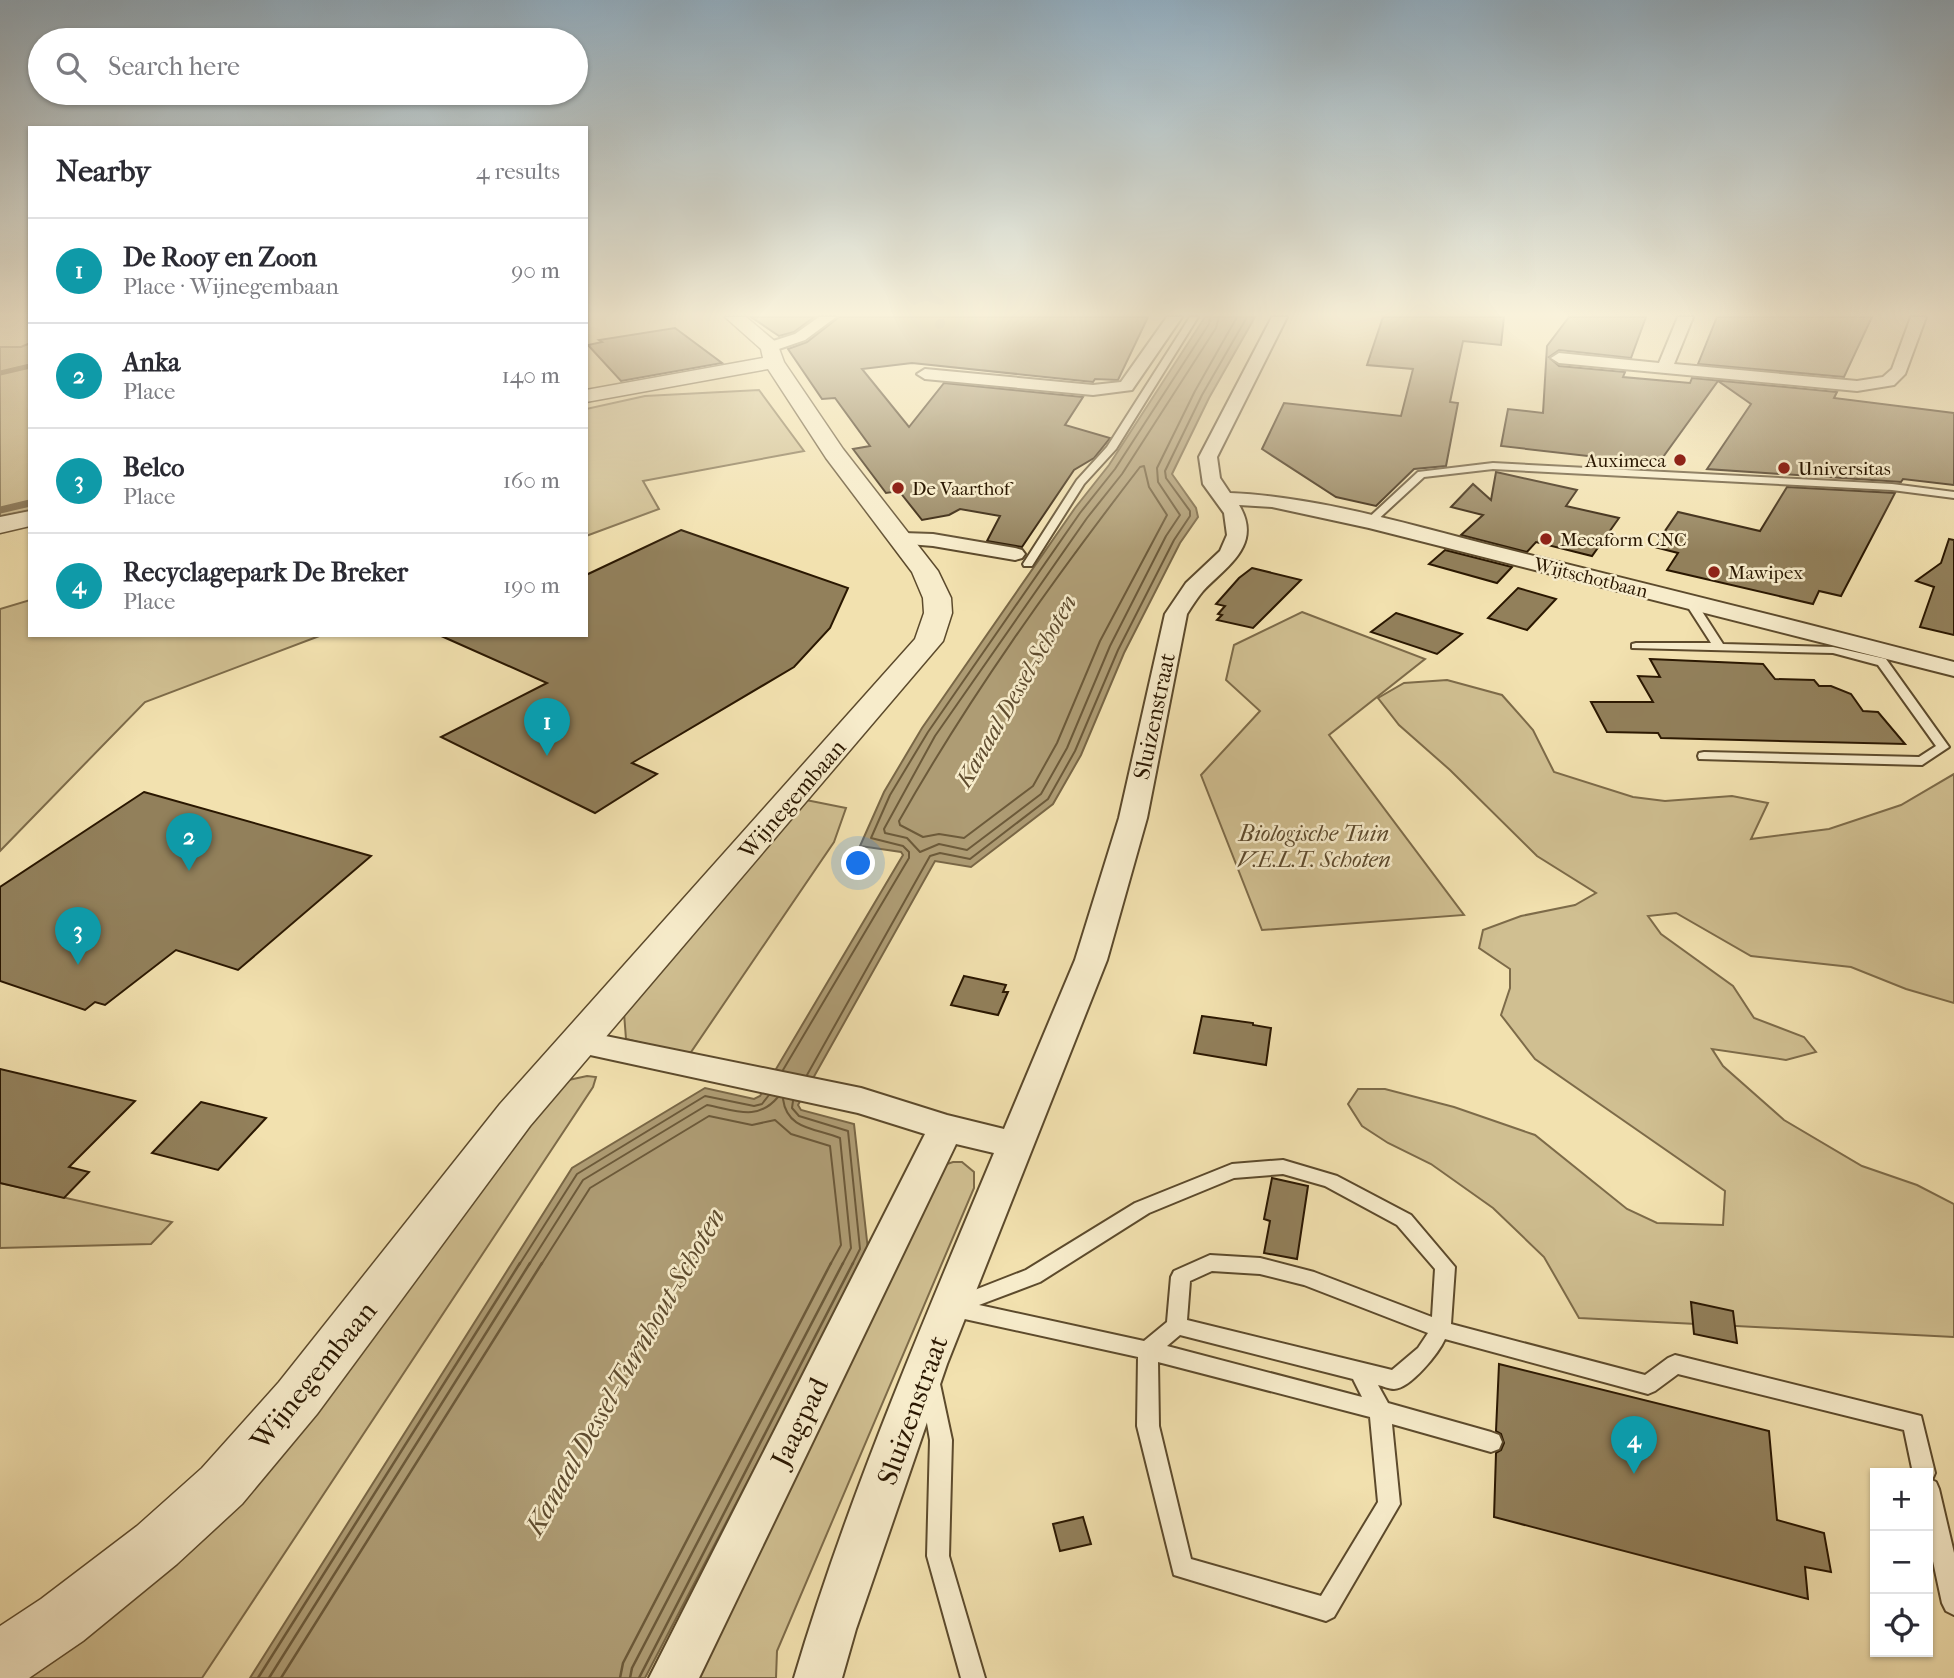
<!DOCTYPE html>
<meta charset="utf-8">
<style>
:root{--surface:#fff;--page:#f2f2f3;--text:#2b2b33;--muted:#7c7c81;--line:#e1e1e2;--accent:#0b8043}
body{margin:0;font-family:"IM FELL French Canon",serif;background:var(--page);color:var(--text)}
.controls{position:absolute;right:21px;bottom:21px;display:grid;overflow:hidden;border-radius:0px;box-shadow:0 2px 5px #0004}
.controls button{width:63px;height:63px;display:grid;place-items:center;padding:0;border:0;border-bottom:2px solid var(--line);background:var(--surface);color:var(--text);font:35px sans-serif}
.you{position:absolute;left:859px;top:864px;width:24px;height:24px;margin:-18px;border:5px solid #fff;border-radius:50%;background:#1a73e8;box-shadow:0 0 0 10px #1a73e833}
.badge{display:grid;place-items:center;width:46px;height:46px;border-radius:50%;background:var(--accent);color:#fff;font-size:23px;font-weight:700}
.pin{position:absolute;translate:-50% -58px;filter:drop-shadow(0 2px 4px #0008)}
.pin::after{content:'';position:absolute;top:37px;width:24px;height:21px;background:inherit;clip-path:polygon(0 0,100% 0,50% 100%)}
.list{margin:0;padding:0;list-style:none}
h2{display:flex;justify-content:space-between;align-items:center;height:91px;margin:0;padding:0 28px;font-size:30px}
h2 small{font-size:23px;font-weight:400;color:var(--muted)}
.list li{display:grid;grid-template-columns:46px 1fr auto;gap:21px;align-items:center;box-sizing:border-box;height:105px;padding:0 28px;border-top:2px solid var(--line)}
.list b{display:block;font-size:26px;white-space:nowrap}
.list p{margin:0;font-size:23px;white-space:nowrap;color:var(--muted)}
.list em{font-size:23px;font-style:normal;color:var(--muted)}
.icon{flex:none;width:38px;height:38px;fill:none;stroke:currentColor;stroke-width:2;stroke-linecap:round;stroke-linejoin:round}
.map{position:relative;flex:none;width:1954px;height:1678px;overflow:hidden}
.search{position:absolute;background:var(--surface);box-shadow:0 2px 5px #0004;left:28px;top:28px;width:560px;height:77px;display:flex;align-items:center;gap:18px;box-sizing:border-box;padding:0 24px;border-radius:38px;color:var(--muted);font-size:26px}
.panel{position:absolute;background:var(--surface);box-shadow:0 2px 5px #0004;left:28px;top:126px;width:560px;height:511px;border-radius:0px}
.map>svg:first-child{display:block}
</style>
<div class="map">
<svg width="1954" height="1678" viewBox="0 0 1954 1678">
<rect width="100%" height="100%" fill="#f2e1af"/>
<filter id="stains"><feTurbulence type="fractalNoise" baseFrequency=".00286" numOctaves="4"/><feColorMatrix values="0 0 0 0 .2 0 0 0 0 .09 0 0 0 0 .02 0 0 0 .5 -.17"/></filter>
<radialGradient id="worn" r=".72"><stop offset=".6" stop-color="#630" stop-opacity="0"/><stop offset="1" stop-color="#630" stop-opacity=".3"/></radialGradient>
<g fill="#d0bf91" stroke="#7d6b49" stroke-width="2">
<polygon points="30,343 30,510 0,516 0,347 21,347"/>
<polygon points="759,390 804,451 643,481 659,509 586,536 586,409 645,396"/>
<polygon points="30,600 30,635 322,635 145,702 0,851 0,609"/>
<polygon points="1302,612 1425,659 1329,735 1464,915 1262,930 1201,775 1260,711 1226,680 1234,645"/>
<polygon points="1447,680 1502,695 1533,730 1554,772 1633,797 1665,801 1732,796 1768,803 1751,839 1829,829 1901,805 1954,774 1954,1003 1906,989 1851,967 1751,956 1676,913 1648,916 1661,934 1733,986 1754,1018 1804,1037 1816,1052 1786,1060 1712,1049 1723,1066 1784,1120 1862,1166 1917,1185 1954,1204 1954,1337 1579,1318 1544,1257 1493,1208 1431,1164 1388,1143 1362,1126 1348,1104 1358,1089 1385,1089 1454,1107 1535,1135 1627,1209 1657,1223 1723,1225 1725,1191 1535,1059 1501,1015 1510,988 1510,969 1479,948 1483,930 1521,916 1575,905 1596,893 1537,856 1450,770 1399,725 1378,698 1404,683"/>
<polygon points="806,800 846,808 834,842 689,1055 626,1039 624,1013"/>
<polygon points="587,1076 596,1077 593,1087 202,1678 21,1678 321,1404 564,1081"/>
<polygon points="953,1162 962,1162 974,1172 974,1188 777,1651 776,1678 686,1678 944,1165"/>
<polygon points="0,1183 172,1222 151,1244 0,1248"/>
</g>
<polygon fill="#ae9c74" stroke="#796746" stroke-width="2" points="1205,317 1255,317 1209,398 1172,474 1196,508 1198,517 1180,543 1124,653 1081,755 1053,804 971,867 935,861 798,1105 801,1110 854,1124 868,1250 645,1678 250,1678 572,1168 705,1088 754,1099 760,1096 903,855 901,852 860,846 884,792 922,728 1075,508 1109,465"/>
<g fill="none" stroke-linecap="round" stroke-linejoin="round">
<g stroke="#6c5a3a" stroke-width="2">
<polyline points="1219,317 1216,328 1122,474 1087,518 935,736 884,829 885,833 907,838 920,852 939,844 967,850 1041,794 1067,748 1110,646 1166,536 1180,515 1158,482 1157,468 1195,391 1237,317"/>
<path d="M1144 466 1149 487 1167 515 1100 641 1057 743 1033 786 964 838 939 834 923 837 900 825 899 821C969 697 1053 580 1140 467Z"/>
<polyline points="783,1070 909,858 909,852 903,846 871,838 890,795 928,732 1080,513 1115,469 1209,324 1210,317"/>
<polyline points="807,1075 930,856 940,853 970,859 1048,799 1075,751 1118,650 1174,540 1190,516 1190,511 1166,478 1165,471 1202,395 1247,317"/>
<path d="M783 1099C787 1130 816 1128 840 1138L851 1248 842 1265"/>
<polyline points="793,1101 792,1108 799,1116 848,1131 860,1249 852,1265"/>
<polyline points="519,1265 577,1174 705,1096 754,1106 762,1104 769,1095"/>
<path d="M529 1265 583 1180 707 1105C735 1110 757 1122 778 1097"/>
<polyline points="541,1265 590,1188 709,1116 752,1125 775,1120 791,1134 830,1146 841,1245 830,1265"/>
</g>
<g stroke="#6c5a3a" stroke-width="2.5">
<polyline points="258,1678 520,1263"/>
<polyline points="269,1678 530,1263"/>
<polyline points="281,1678 542,1263"/>
<polyline points="620,1678 623,1663 831,1263"/>
<polyline points="630,1678 632,1668 843,1263"/>
<polyline points="639,1678 853,1263"/>
</g>
<polyline stroke="#796746" stroke-width="5" points="0,373 30,366"/>
<polyline stroke="#796746" stroke-width="7" points="0,510 30,503"/>
</g>
<g fill="#92805b" stroke="#2a1701" stroke-width="2">
<polygon points="751,317 814,317 794,332 779,336"/>
<polygon points="839,317 1148,317 1118,380 1095,379 1093,382 912,363 862,369 909,427 944,383 1083,397 1065,425 1110,438 1094,458 1074,470 1022,547 987,541 1000,516 960,509 949,515 922,520 899,491 886,493 853,449 870,446 835,398 822,399 788,349 807,342"/>
<polygon points="1383,317 1504,317 1501,345 1463,341 1450,402 1458,403 1446,466 1414,469 1376,506 1336,497 1262,449 1284,403 1401,416 1413,369 1367,365"/>
<polygon points="1569,317 1646,317 1631,358 1559,350 1549,357 1559,366 1625,372 1623,377 1690,383 1692,378 1837,392 1834,398 1954,413 1954,485 1903,479 1901,482 1707,469 1751,404 1718,381 1658,464 1501,446 1508,409 1543,413 1547,346"/>
<polygon points="1717,317 1872,317 1844,377 1698,364"/>
<polygon points="675,328 722,363 621,381 588,345 602,342 599,340"/>
<polygon points="1496,472 1577,490 1566,506 1619,518 1592,556 1536,542 1527,552 1461,535 1483,515 1451,507 1473,484 1491,500"/>
<polygon points="1787,487 1895,493 1841,596 1819,591 1813,604 1667,570 1678,553 1654,547 1678,512 1760,531"/>
<polygon points="681,530 848,588 830,628 794,667 632,763 657,774 595,813 441,737 547,683 439,635 586,635 586,575"/>
<polygon points="1949,539 1954,540 1954,635 1920,627 1934,587 1916,581 1941,563"/>
<polygon points="1445,550 1512,567 1497,583 1429,564"/>
<polygon points="1252,568 1301,580 1253,628 1217,620 1222,615 1218,614 1225,606 1216,604 1239,578"/>
<polygon points="1518,588 1556,599 1527,630 1488,618"/>
<polygon points="1396,613 1462,634 1437,654 1371,632"/>
<polygon points="1650,659 1763,664 1775,679 1814,680 1819,686 1831,686 1851,694 1863,711 1878,712 1905,744 1661,738 1658,733 1607,732 1591,702 1653,702 1638,676 1660,677"/>
<polygon points="144,792 371,856 238,970 176,950 105,1005 95,1002 85,1010 0,981 0,887"/>
<polygon points="964,976 1006,985 1003,992 1008,992 998,1015 951,1005"/>
<polygon points="1202,1016 1253,1023 1253,1025 1271,1028 1266,1065 1194,1053"/>
<polygon points="0,1069 135,1101 69,1167 89,1172 64,1198 0,1183"/>
<polygon points="201,1102 266,1118 218,1170 152,1153"/>
<polygon points="1272,1178 1308,1186 1297,1259 1264,1253 1270,1221 1264,1219"/>
<polygon points="1691,1302 1733,1311 1737,1343 1694,1334"/>
<polygon points="1499,1364 1769,1431 1777,1520 1824,1533 1831,1572 1805,1567 1808,1599 1494,1517 1496,1453 1501,1450 1504,1443 1501,1434 1496,1431"/>
<polygon points="1083,1517 1091,1544 1060,1551 1053,1524"/>
</g>
<g fill="none" stroke-linecap="round" stroke-linejoin="round">
<g stroke="#5c4a2c" stroke-width="4">
<g id="service">
<polygon points="1190,317 1198,317 1116,449 1084,484 1032,566 1024,566 1023,564 1077,480 1107,447"/>
<polygon points="1493,463 1892,484 1954,492 1954,498 1892,490 1493,469 1424,477 1373,524 1364,522 1418,472"/>
<polygon points="1690,598 1694,599 1723,644 1833,647 1886,659 1949,747 1922,765 1699,759 1698,756 1699,753 1704,752 1919,757 1936,746 1878,665 1833,653 1632,648 1632,644 1636,643 1711,643 1684,601"/>
<path d="M1283 1160 1337 1176 1411 1215 1455 1267 1451 1324 1645 1375 1668 1358 1675 1355 1921 1416 1935 1473 1932 1480 1936 1482 1939 1489 1954 1553V1615L1946 1611 1942 1603 1928 1538V1473H1913L1904 1430 1678 1374 1655 1391 1648 1394 1445 1339C1439 1353 1410 1389 1394 1389 1389 1389 1383 1386 1378 1385L1388 1403 1491 1432 1499 1435 1502 1442 1499 1449 1491 1452 1392 1424 1400 1504 1334 1617 1326 1621 1174 1575 1137 1426 1138 1357 951 1316 944 1314 941 1308 944 1302 1026 1270 1135 1203 1232 1164ZM1283 1174 1325 1186 1397 1225 1435 1269 1432 1317 1314 1272 1260 1258 1210 1255 1174 1271 1171 1277 1167 1322 1144 1341 979 1305 1040 1282 1149 1213 1234 1178ZM1212 1271 1260 1274 1304 1285 1428 1333 1418 1348 1392 1370 1187 1320 1190 1281ZM1180 1335 1353 1379 1362 1397 1167 1346ZM1158 1362 1370 1417 1378 1502 1321 1596 1191 1559 1159 1426Z"/>
<polygon points="930,1375 937,1378 940,1384 952,1440 949,1556 985,1678 961,1678 927,1556 930,1440 920,1384 923,1378"/>
</g>
</g>
<g stroke="#5c4a2c" stroke-width="4">
<g id="minor">
<polygon points="819,317 836,317 805,340 770,352 762,347 764,344 795,334"/>
<polygon points="1167,317 1182,317 1132,390 1093,395 925,379 917,374 925,369 1093,385 1121,382"/>
<path d="M1272 317H1287L1217 457 1220 478 1230 493C1323 497 1416 527 1506 549 1655 586 1805 623 1954 662V676L1369 528 1272 507 1239 505C1263 545 1227 566 1203 591 1197 598 1192 606 1187 614L1147 818 1107 960 947 1364 856 1629 842 1678H794C847 1499 922 1325 994 1153L956 1144 699 1678H649L925 1134 858 1113 581 1053 569 1050 564 1042 569 1034 581 1031 861 1088 947 1115 1004 1129 1075 960 1119 818 1165 614 1186 583 1220 551 1227 535 1224 513 1203 484 1199 457Z"/>
<polygon points="1678,317 1693,317 1674,364 1857,381 1883,377 1892,369 1911,317 1926,317 1905,374 1894,385 1857,391 1559,363 1551,358 1559,353 1659,363"/>
<polygon points="903,533 933,534 1015,548 1022,550 1025,554 1022,558 1015,560 933,546 896,543 893,539 896,535"/>
</g>
</g>
<g stroke="#5c4a2c" stroke-width="3">
<g id="tertiary">
<polygon points="725,317 746,317 777,343 784,362 843,449 938,571 951,598 952,613 943,641 530,1126 317,1414 242,1504 177,1564 83,1641 29,1678 0,1678 0,1626 41,1599 137,1526 202,1468 279,1382 500,1104 915,639 924,613 923,598 912,572 826,458 768,369 586,402 586,390 763,358 761,349"/>
<polygon points="30,511 30,526 0,533 0,517"/>
</g>
</g>
<use href="#service" fill="#f7eccb" fill-rule="evenodd"/>
<use href="#minor" fill="#f7eccb" fill-rule="evenodd"/>
<use href="#tertiary" fill="#f7eccb" fill-rule="evenodd"/>
</g>
<linearGradient id="sky" x2="0" y2="1"><stop stop-color="#91aaba"/><stop offset="0.57" stop-color="#f9f2db"/><stop offset="1" stop-color="#f9f2db" stop-opacity="0"/></linearGradient>
<rect width="1954" height="552" fill="url(#sky)"/>
<g fill="#8f2418" stroke="#f7eccb" stroke-width="2.5">
<circle cx="1680" cy="460" r="7"/>
<circle cx="1784" cy="468" r="7"/>
<circle cx="898" cy="488" r="7"/>
<circle cx="1546" cy="539" r="7"/>
<circle cx="1714" cy="572" r="7"/>
</g>
<g text-anchor="middle" stroke-width="5" stroke-linejoin="round" paint-order="stroke">
<g font-size="19" fill="#2a1701" stroke="#f7eccb" text-anchor="start">
<text x="1666" y="467" text-anchor="end">Auximeca</text>
<text x="1798" y="475">Universitas</text>
<text x="912" y="495">De Vaarthof</text>
<text x="1560" y="546">Mecaform CNC</text>
<text x="1728" y="579">Mawipex</text>
</g>
<g font-size="19" fill="#2a1701" stroke="#f7eccb">
<text transform="translate(1591 577) rotate(14)" y="7">Wijtschotbaan</text>
</g>
<g font-size="23" fill="#2a1701" stroke="#f7eccb">
<text transform="translate(1154 716) rotate(-78)" y="8">Sluizenstraat</text>
<text transform="translate(792 799) rotate(-49)" y="8">Wijnegembaan</text>
</g>
<g font-size="23" font-style="italic" fill="#5c492c" stroke="#f7eccb">
<text x="1314" y="841">Biologische Tuin<tspan x="1314" dy="26">V.E.L.T. Schoten</tspan></text>
</g>
<g font-size="24" font-style="italic" fill="#5f4c2f" stroke="#f7eccb">
<text transform="translate(1016 691) rotate(-60)" y="8">Kanaal Dessel-Schoten</text>
</g>
<g font-size="28" font-style="italic" fill="#5f4c2f" stroke="#f7eccb">
<text transform="translate(624 1371) rotate(-60)" y="10">Kanaal Dessel-Turnhout-Schoten</text>
</g>
<g font-size="28" fill="#2a1701" stroke="#f7eccb">
<text transform="translate(313 1375) rotate(-51)" y="10">Wijnegembaan</text>
<text transform="translate(912 1410) rotate(-70)" y="10">Sluizenstraat</text>
<text transform="translate(799 1422) rotate(-64)" y="10">Jaagpad</text>
</g>
</g>
<rect width="100%" height="100%" filter="url(#stains)"/>
<rect width="100%" height="100%" fill="url(#worn)"/>
</svg>
<div class="controls">
<button>+</button>
<button>−</button>
<button><svg class="icon" aria-label="locate" viewBox="0 0 24 24"><circle cx="12" cy="12" r="6"/><path d="M12 2v4M12 18v4M2 12h4M18 12h4"/></svg></button>
</div>
<div class="you"></div>
<div class="pin badge" style="left:547px;top:756px;background:#0f9aa8">1</div>
<div class="pin badge" style="left:189px;top:871px;background:#0f9aa8">2</div>
<div class="pin badge" style="left:78px;top:965px;background:#0f9aa8">3</div>
<div class="pin badge" style="left:1634px;top:1474px;background:#0f9aa8">4</div>
<div class="search"><svg class="icon" aria-label="search" viewBox="0 0 24 24"><circle cx="10" cy="10" r="6"/><path d="M15 15l6 6"/></svg>Search here</div>
<section class="panel">
<h2>Nearby<small>4 results</small></h2>
<ul class="list">
<li><span class="badge" style="background:#0f9aa8">1</span><div><b>De Rooy en Zoon</b><p>Place · Wijnegembaan</p></div><em>90 m</em></li>
<li><span class="badge" style="background:#0f9aa8">2</span><div><b>Anka</b><p>Place</p></div><em>140 m</em></li>
<li><span class="badge" style="background:#0f9aa8">3</span><div><b>Belco</b><p>Place</p></div><em>160 m</em></li>
<li><span class="badge" style="background:#0f9aa8">4</span><div><b>Recyclagepark De Breker</b><p>Place</p></div><em>190 m</em></li>
</ul>
</section>
</div>
